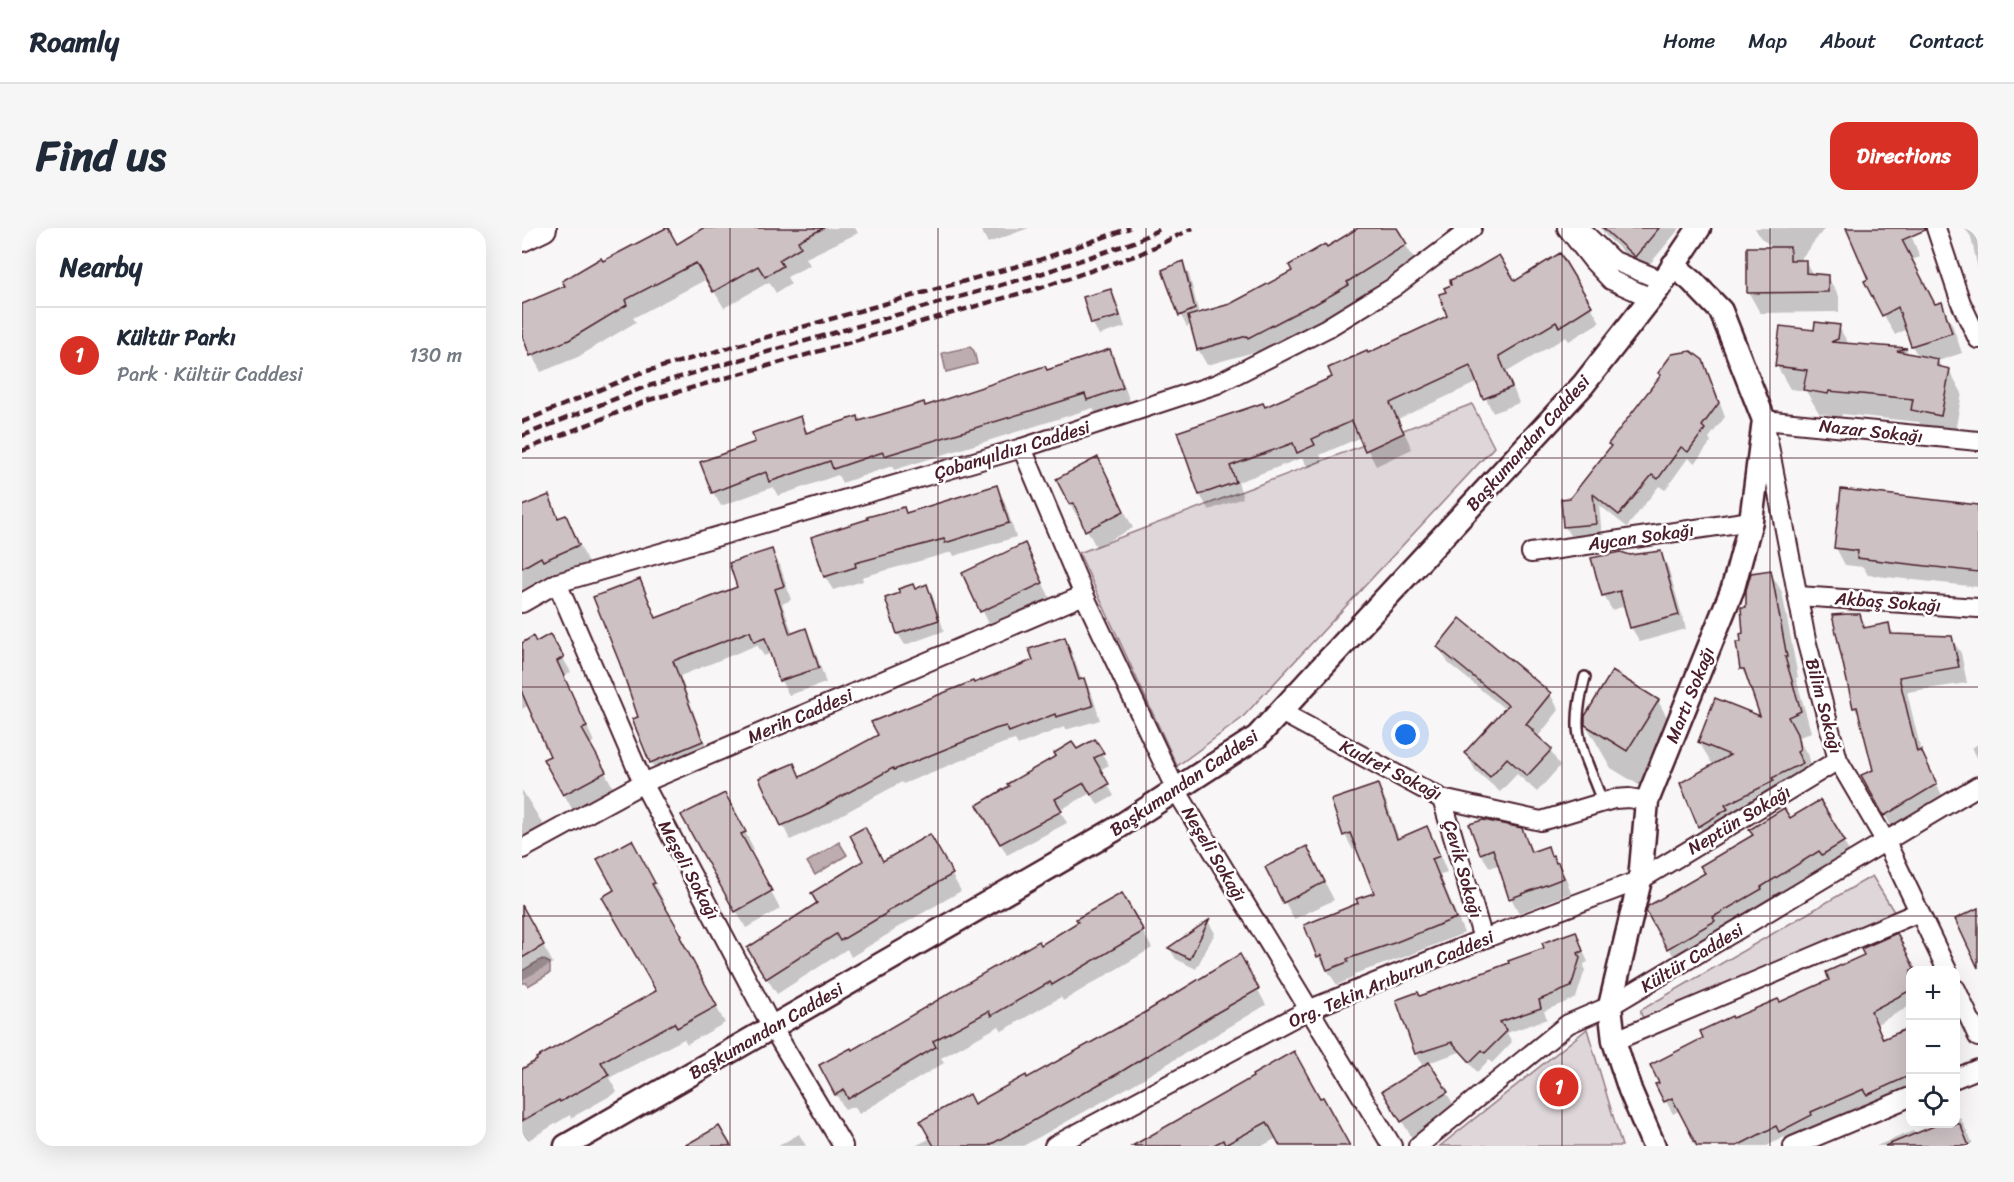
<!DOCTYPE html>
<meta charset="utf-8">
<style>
:root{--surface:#fff;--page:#f6f6f7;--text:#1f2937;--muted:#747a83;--line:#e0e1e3;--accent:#d93025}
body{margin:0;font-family:Sriracha,sans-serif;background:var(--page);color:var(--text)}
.controls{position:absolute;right:18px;bottom:18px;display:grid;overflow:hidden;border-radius:12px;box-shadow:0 6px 24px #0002}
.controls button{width:54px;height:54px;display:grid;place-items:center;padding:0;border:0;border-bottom:2px solid var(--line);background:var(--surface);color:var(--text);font:30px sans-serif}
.you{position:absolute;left:884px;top:507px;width:21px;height:21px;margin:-15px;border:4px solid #fff;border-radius:50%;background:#1a73e8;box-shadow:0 0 0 9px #1a73e833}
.badge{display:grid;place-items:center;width:39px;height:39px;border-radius:50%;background:var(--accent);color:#fff;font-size:20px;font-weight:700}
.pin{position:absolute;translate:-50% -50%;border:3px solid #fff;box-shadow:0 2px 6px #0006}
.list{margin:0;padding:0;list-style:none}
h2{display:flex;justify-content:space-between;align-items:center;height:78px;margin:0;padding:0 24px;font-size:26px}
h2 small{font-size:20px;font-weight:400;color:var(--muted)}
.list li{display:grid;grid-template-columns:39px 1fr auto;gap:18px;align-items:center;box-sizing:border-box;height:96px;padding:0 24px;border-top:2px solid var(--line)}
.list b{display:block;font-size:22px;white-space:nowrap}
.list p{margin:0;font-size:20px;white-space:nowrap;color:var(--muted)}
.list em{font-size:20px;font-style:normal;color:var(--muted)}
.icon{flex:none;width:33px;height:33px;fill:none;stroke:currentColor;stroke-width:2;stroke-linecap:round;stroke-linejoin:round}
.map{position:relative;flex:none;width:1456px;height:918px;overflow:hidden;border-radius:18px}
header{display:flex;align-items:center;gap:36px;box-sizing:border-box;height:84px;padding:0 30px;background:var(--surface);border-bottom:2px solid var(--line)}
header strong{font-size:28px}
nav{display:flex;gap:33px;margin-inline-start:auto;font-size:21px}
.intro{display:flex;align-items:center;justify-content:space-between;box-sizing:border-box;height:144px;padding:0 36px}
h1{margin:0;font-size:42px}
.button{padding:15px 27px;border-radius:18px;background:var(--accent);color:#fff;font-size:21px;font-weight:700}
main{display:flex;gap:36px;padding:0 36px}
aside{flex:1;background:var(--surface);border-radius:18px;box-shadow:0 6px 24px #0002}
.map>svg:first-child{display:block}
</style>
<header>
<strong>Roamly</strong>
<nav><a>Home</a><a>Map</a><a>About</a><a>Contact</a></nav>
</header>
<div class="intro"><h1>Find us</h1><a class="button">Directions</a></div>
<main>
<aside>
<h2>Nearby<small></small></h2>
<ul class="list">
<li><span class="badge">1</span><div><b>Kültür Parkı</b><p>Park · Kültür Caddesi</p></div><em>130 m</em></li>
</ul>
</aside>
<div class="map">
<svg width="1456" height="918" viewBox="0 0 1456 918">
<rect width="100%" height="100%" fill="#f8f6f7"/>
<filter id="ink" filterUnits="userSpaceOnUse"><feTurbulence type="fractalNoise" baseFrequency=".0167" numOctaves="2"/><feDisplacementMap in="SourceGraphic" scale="12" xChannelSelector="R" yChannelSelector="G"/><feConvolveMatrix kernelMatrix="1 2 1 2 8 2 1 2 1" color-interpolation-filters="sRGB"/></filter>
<g filter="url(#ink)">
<g fill="#ded6d9" stroke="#947a82" stroke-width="1.5">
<polygon points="950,176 972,219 719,491 655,538 557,325"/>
<path d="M1350 648 1374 687 1127 792C1121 790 1118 788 1119 782Z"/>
<polygon points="1065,801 1100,918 918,918"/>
</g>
<g fill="#bdadb0" stroke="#8f747b" stroke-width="1.5">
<polygon points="448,119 452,123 455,136 424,144 420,125"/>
<polygon points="317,614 325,627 293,647 285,634"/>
<polygon points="20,731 28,735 28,745 6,758 5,755 0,755 0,743"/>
</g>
<g fill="#0003">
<polygon points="185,0 333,0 336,5 284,30 288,37 265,49 269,56 254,65 247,54 202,80 185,51 111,90 114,94 56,129 19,144 10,127 0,103 0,77 46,59 80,35 155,17"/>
<polygon points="458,0 507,0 466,15"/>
<polygon points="839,0 873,0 893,32 833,70 834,74 737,125 736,123 685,137 676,121 669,96 665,99 659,88 642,43 661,35 667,46 677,86 708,77 772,43"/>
<polygon points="1079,0 1158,0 1122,43 1084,8"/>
<polygon points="1233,0 1303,0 1277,33 1283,33 1291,47 1305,48 1317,68 1317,84 1238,85 1227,65 1252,21 1238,9"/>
<polygon points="1325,0 1386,0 1398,29 1390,32 1414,78 1419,76 1430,96 1440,125 1416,133 1420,141 1427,142 1440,165 1432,210 1404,205 1397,194 1320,186 1319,189 1297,185 1284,163 1268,161 1255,138 1293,103 1317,99 1327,117 1384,121 1387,127 1397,129 1390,118 1385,101 1373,107 1362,87"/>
<polygon points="1443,0 1456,0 1456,41 1449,9"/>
<polygon points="992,55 1069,79 1078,94 1047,113 1044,109 985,144 997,175 971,185 956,154 876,191 890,221 854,238 839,209 798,227 801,233 786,240 780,230 716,254 721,270 687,282 678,267 743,181 812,150 845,127"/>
<polygon points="589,62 595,74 603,99 577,107 571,96 563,70"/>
<polygon points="587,123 595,137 608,174 574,186 571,180 372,242 370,238 320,255 316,247 256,268 251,259 199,278 191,264 235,215 278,190 287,206 404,179 525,144"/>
<polygon points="1180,133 1187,146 1203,189 1187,210 1189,214 1173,235 1166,230 1143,262 1137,258 1105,299 1077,277 1080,308 1050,311 1043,299 1049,272 1090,220 1088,217 1139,149 1138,145"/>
<polygon points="585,248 611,300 574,319 560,292 558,293 548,276"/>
<polygon points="474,258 482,272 494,309 432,328 430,324 340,349 341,353 311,362 303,349 291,310 385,287"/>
<polygon points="1320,263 1456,278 1456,359 1346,347 1341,339 1323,337 1314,320"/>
<polygon points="26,269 38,291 44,288 53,305 66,335 32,349 30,345 0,362 0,288"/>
<polygon points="502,317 529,372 469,400 442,345"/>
<polygon points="249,323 258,337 269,372 260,376 271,406 283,402 291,416 304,455 267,467 259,453 250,425 242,428 235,417 158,448 188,528 137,548 129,534 117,489 117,352 135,391 217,360"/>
<polygon points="1138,324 1146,339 1164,401 1118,414 1109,399 1103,378 1090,382 1082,368 1071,331"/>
<polygon points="1248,344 1260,364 1276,449 1274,450 1289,504 1276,510 1286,528 1289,543 1188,618 1177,598 1194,537 1189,534 1177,514 1240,490 1229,458 1219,440 1220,415 1226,380"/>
<polygon points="404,358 411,369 422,403 383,417 376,406 365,371"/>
<polygon points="1338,388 1345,401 1366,397 1373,407 1429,410 1439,425 1445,455 1385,464 1400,527 1423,573 1372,603 1341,548 1353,543 1339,491 1332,479"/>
<polygon points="28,408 49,444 42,448 72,514 67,516 91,559 50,581 42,566 30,528 7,477 0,481 0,416 13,416"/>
<polygon points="542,411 550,425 560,452 562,452 570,466 578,492 543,502 542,499 496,517 493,512 482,515 381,556 380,554 295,600 268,612 239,551 271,537 279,550 452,457 513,433"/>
<polygon points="917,419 1028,466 1037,482 1015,510 1028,522 1038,538 1015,564 995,546 978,564 953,542 944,525 984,482 926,435"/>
<polygon points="1136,473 1160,516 1130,565 1089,540 1064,497"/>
<polygon points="572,513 587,537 578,542 592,568 576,577 569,565 538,582 545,595 485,627 457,577"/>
<polygon points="1456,516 1456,531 1450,520"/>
<polygon points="856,558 864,573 877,611 905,600 913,615 925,644 918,647 942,705 880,730 832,746 833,749 815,757 796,728 830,680 854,666 836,621 831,622 823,607"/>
<polygon points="0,562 25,603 0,618"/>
<polygon points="1298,574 1331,630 1156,736 1126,683"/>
<polygon points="212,583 232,621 228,624 258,681 224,700 214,683"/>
<polygon points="949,597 1000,602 1011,625 1025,620 1044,650 1049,665 997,685 989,670 978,636 968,640 959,626"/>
<polygon points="408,608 439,663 373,701 373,702 329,729 325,721 255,766 236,737 297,675 361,634"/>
<polygon points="785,620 812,672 772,691 745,640"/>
<polygon points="118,630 141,672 139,673 168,725 166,726 203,795 165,816 162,811 87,850 95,864 49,890 48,887 0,916 0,843 136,764 94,663"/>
<polygon points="600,667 630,720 541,773 539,769 480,803 477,798 419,830 422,835 337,886 332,878 323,882 314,866 330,824 519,719"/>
<polygon points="0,680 31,735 0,752"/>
<polygon points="687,695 693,705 674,741 654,731 648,721"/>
<polygon points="1053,705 1066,734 1062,736 1063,742 1054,770 1022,783 1025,791 985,805 990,814 970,835 967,832 955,844 938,824 900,837 894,825 898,770 1024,721"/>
<polygon points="1382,720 1393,742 1388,742 1388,778 1355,796 1362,812 1388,801 1388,860 1353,878 1350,873 1295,897 1296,900 1266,916 1262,909 1245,918 1173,918 1170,912 1173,910 1158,882 1151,886 1135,857 1183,811 1210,792 1257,775"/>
<polygon points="718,728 744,777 605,860 501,918 393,918 409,910 452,878 505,852 618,789"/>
<polygon points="907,836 935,882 890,910 872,880"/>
<polygon points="800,871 828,918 760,918 755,910 740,918 613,918"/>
<polygon points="1438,889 1452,918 1354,918 1391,903 1393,906 1421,896 1434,896 1434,891"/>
<polygon points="277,906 284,918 256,918"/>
</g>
<g fill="#cdc1c4" stroke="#4a1f2b" stroke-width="1.5">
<polygon points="144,0 146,0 155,16 181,0 302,0 276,13 279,19 257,32 261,38 243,49 236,38 191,64 174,35 103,72 105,77 47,112 8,128 0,107 0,76 43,58 40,53 79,30 81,33"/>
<polygon points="836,0 875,0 885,16 825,54 827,57 790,78 789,77 726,110 725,108 675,122 666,88 708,76 770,43 767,37 803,16 805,19"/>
<polygon points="1081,0 1137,0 1113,29"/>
<polygon points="1324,0 1403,0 1403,2 1380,12 1413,76 1420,74 1430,105 1389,118 1376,79 1360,88 1342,53 1346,51"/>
<polygon points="1225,19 1268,19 1268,32 1284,32 1284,45 1306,47 1306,64 1225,65"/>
<polygon points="1038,25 1070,78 1037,99 1034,94 977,128 990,159 961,171 948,138 868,175 882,205 843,223 830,193 790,211 793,217 775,225 771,215 708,238 714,254 677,267 655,204 741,175 743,179 810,149 806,140 845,123 846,125 925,88 917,66 924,64 922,60 929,57 928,52 948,44 977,27 993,53"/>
<polygon points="661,33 673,81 657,88 640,42"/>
<polygon points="589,61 598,88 569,96 561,69"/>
<polygon points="1293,94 1318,97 1316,111 1309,114 1385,120 1375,123 1416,131 1415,138 1428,141 1419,188 1389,182 1391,171 1307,163 1306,166 1281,162 1285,142 1253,138 1258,98 1292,102"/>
<polygon points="588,121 601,160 565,172 563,166 362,228 361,224 311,241 308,233 247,254 244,244 190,265 178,234 233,214 230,205 279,188 284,205 336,188 337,193 402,174 403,178 523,138 525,142"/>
<polygon points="1169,123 1181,132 1197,175 1180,198 1183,201 1166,224 1159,219 1136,251 1130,247 1097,287 1071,266 1074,296 1041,299 1039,271 1048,270 1089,218 1086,216 1139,147 1136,145 1150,126"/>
<polygon points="576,229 602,283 563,303 552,275 547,276 534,251"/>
<polygon points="475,257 487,295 423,315 422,311 333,335 334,339 302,349 289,309 346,291 345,289 382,279 384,285"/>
<polygon points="1319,261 1456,277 1456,344 1335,330 1336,323 1312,320"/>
<polygon points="27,267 36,290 44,287 57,317 21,333 19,329 0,340 0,278"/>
<polygon points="503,315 521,355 458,384 440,345"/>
<polygon points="250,321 262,358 253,361 268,406 284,400 297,440 257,453 243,410 232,414 228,403 151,433 181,513 128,535 110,491 116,489 98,436 71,369 118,351 134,390 215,359 207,335"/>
<polygon points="1139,323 1157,387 1108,400 1098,363 1080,368 1069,330 1099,324 1108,327"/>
<polygon points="1249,342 1265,429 1263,429 1279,483 1266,489 1275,506 1278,522 1275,524 1281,535 1250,550 1252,553 1203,577 1206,581 1176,599 1158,555 1208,527 1176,514 1193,470 1238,488 1222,441 1218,441 1214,414 1219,414 1218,406 1221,405 1219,379 1224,379 1224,362 1229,345"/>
<polygon points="391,356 393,361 405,356 417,392 375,406 363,370 378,365 376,361"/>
<polygon points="1325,386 1338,386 1342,400 1367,395 1369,406 1430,408 1437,439 1377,449 1395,524 1399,522 1415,556 1362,588 1339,547 1351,542 1335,479 1331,480 1310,387"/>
<polygon points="938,390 1029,465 1004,496 1011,502 1010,503 1030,521 1005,548 985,530 968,549 942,525 986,477 915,419"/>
<polygon points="28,406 42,429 35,433 65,499 60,501 84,544 41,567 21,531 28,528 0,465 0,415 11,408 14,414"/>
<polygon points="543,409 557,452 562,450 571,478 534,489 533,486 487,504 484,498 473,501 372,542 371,540 287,586 259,598 237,550 272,535 278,549 356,507 349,494 451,453 452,455 511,432 507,421"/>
<polygon points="1090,443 1137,472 1105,523 1063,497 1063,488"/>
<polygon points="573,511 582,525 572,530 587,556 569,567 562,555 533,571 540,583 478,616 455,577 487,558 485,556 534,528 532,525 550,514 555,521"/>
<polygon points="856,556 875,611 905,598 918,628 910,631 934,690 872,715 825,731 826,734 805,742 799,727 795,729 782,697 829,678 836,675 834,671 852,665 828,605 821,608 809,572"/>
<polygon points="203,565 224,604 219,606 250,663 213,684 159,587"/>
<polygon points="1298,572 1323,613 1300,627 1297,623 1239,659 1240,661 1191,689 1193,693 1145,721 1124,683 1126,678 1183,645 1178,638 1231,607 1227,602 1262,580 1268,590"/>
<polygon points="961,592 1000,600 1009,624 1026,618 1029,628 1031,627 1034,635 1036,634 1042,650 987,671 971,621 958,626 947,596"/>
<polygon points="343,599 361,633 408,606 431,646 364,684 365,685 318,713 314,706 244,751 225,720 295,675 289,665 341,633 328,607"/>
<polygon points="110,612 133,655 130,656 160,708 158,709 195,778 155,800 152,795 79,834 87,847 38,874 37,872 0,893 0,841 15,832 14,830 134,763 80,669 92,662 75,631"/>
<polygon points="785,618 803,654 761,675 743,639"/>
<polygon points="600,665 622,703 530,757 528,754 469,788 467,783 411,813 414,819 326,871 322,862 313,867 297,837 329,820 330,822 517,713 519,717 556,694 554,691"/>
<polygon points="0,677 22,717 0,730"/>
<polygon points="1456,680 1456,740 1433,691"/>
<polygon points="687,692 668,731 646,720"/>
<polygon points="1054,703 1061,723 1056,725 1058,730 1049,759 1017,772 1019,780 978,794 984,802 983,805 963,825 960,822 948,834 930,814 893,826 874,772 896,764 898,768 987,735 986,733 1022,720 1020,715"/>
<polygon points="1375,705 1393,742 1389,742 1389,762 1349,783 1361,811 1389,799 1389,847 1345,867 1342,861 1289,884 1290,887 1257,904 1254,898 1215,918 1175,918 1150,870 1142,874 1133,856 1137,855 1128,837 1181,810 1178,803 1210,788 1211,790 1256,771 1258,774 1307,752 1304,744 1342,727 1339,721"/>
<polygon points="718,726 737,761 696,784 597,845 466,918 412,918 398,893 447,866 452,876 504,847 505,850 617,788"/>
<polygon points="772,823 798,870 801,869 828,918 758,918 745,894 703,917 701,912 690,918 610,918 731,849 730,847"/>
<polygon points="907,834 926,864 879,894 860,863"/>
<polygon points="1417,896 1438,896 1447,918 1363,918"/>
<polygon points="197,898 209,918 162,918"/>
</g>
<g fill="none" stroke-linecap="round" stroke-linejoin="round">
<g stroke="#4a1f2b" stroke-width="14">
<path id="service" d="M1063 449C1047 509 1060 519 1080 573"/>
</g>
<g stroke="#4a1f2b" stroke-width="22">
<g id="minor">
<polyline points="1045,0 1071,33 1089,52 1129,70"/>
<polyline points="1057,0 1090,32 1141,53"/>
<polyline points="1414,0 1439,75 1456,111"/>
<polyline points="500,220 562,367 654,562 870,918"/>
<polyline points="1009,325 1229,293"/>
<polyline points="35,355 121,555 250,799 321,918"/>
<polyline points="1276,368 1456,380"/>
<polyline points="0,375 35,355 500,220 695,156 805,100 872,59 950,0"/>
<polyline points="759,484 920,571 1019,593 1092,571 1107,570 1125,573"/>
<polyline points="920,571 961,711"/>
<polyline points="0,621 121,555 562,367"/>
<polyline points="1425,742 1364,614 1316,532 1284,412 1242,192 1456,213"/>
<polyline points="1434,761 1456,809"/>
<polyline points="1092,813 1397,684"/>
<polyline points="1434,850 1456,841"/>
<polyline points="532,918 786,782 961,711 1118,652 1316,532"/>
<polyline points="896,918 1046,796 1088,778 1456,558"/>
<polyline points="1271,918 1388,869"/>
</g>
</g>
<g stroke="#4a1f2b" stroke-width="27">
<g id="tertiary">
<polyline points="44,918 592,602 735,509 1061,157 1136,61 1177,0"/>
<polyline points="1132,918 1108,862 1092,813 1088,778 1118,652 1125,573 1211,360 1229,293 1242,192 1199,83 1170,53 1151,37"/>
</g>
</g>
<g stroke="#4a1f2b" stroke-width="30">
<polyline id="secondary" points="0,10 21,0"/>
</g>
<use href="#service" stroke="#fff" stroke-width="9"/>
<use href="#minor" stroke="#fff" stroke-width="18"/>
<use href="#tertiary" stroke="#fff" stroke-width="22"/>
<use href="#secondary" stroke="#fff" stroke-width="26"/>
<g stroke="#4a1f2b" stroke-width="4.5" stroke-dasharray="9 4.5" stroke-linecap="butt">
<polyline points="0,194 118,145 517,32 608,0"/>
<polyline points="0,208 123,159 521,45 612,14 640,0"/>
<polyline points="0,223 127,172 524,58 618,26 671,0"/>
</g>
</g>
</g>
<path fill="none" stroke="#4a1f2b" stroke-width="1.5" stroke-opacity="0.55" d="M208 0V918M416 0V918M624 0V918M832 0V918M1040 0V918M1248 0V918M0 230H1456M0 459H1456M0 688H1456"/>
<g text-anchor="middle" stroke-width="5" stroke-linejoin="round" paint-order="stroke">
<g font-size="18" fill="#4a1f2b" stroke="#fff">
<text transform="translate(1349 203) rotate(6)" y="6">Nazar Sokağı</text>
<text transform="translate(1006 215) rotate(-48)" y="6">Başkumandan Caddesi</text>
<text transform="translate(490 222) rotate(-17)" y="6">Çobanyıldızı Caddesi</text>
<text transform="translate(1119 309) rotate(-8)" y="6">Aycan Sokağı</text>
<text transform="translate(1366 374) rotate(4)" y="6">Akbaş Sokağı</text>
<text transform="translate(1168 467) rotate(-68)" y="6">Martı Sokağı</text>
<text transform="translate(1302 478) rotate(75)" y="6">Bilim Sokağı</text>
<text transform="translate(278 488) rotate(-23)" y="6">Merih Caddesi</text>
<text transform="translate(869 542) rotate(27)" y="6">Kudret Sokağı</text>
<text transform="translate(662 555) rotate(-34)" y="6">Başkumandan Caddesi</text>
<text transform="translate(1217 592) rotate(-31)" y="6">Neptün Sokağı</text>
<text transform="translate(692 626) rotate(59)" y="6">Neşeli Sokağı</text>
<text transform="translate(941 641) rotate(74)" y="6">Çevik Sokağı</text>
<text transform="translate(167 642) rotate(62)" y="6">Meşeli Sokağı</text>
<text transform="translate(1170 730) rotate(-31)" y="6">Kültür Caddesi</text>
<text transform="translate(869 751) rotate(-23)" y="6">Org. Tekin Arıburun Caddesi</text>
<text transform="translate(244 803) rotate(-30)" y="6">Başkumandan Caddesi</text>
</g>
</g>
</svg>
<div class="controls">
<button>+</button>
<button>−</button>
<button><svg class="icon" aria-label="locate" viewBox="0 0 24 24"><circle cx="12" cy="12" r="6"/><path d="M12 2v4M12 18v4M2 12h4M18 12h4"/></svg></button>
</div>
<div class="you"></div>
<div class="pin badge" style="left:1037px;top:859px">1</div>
</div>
</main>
